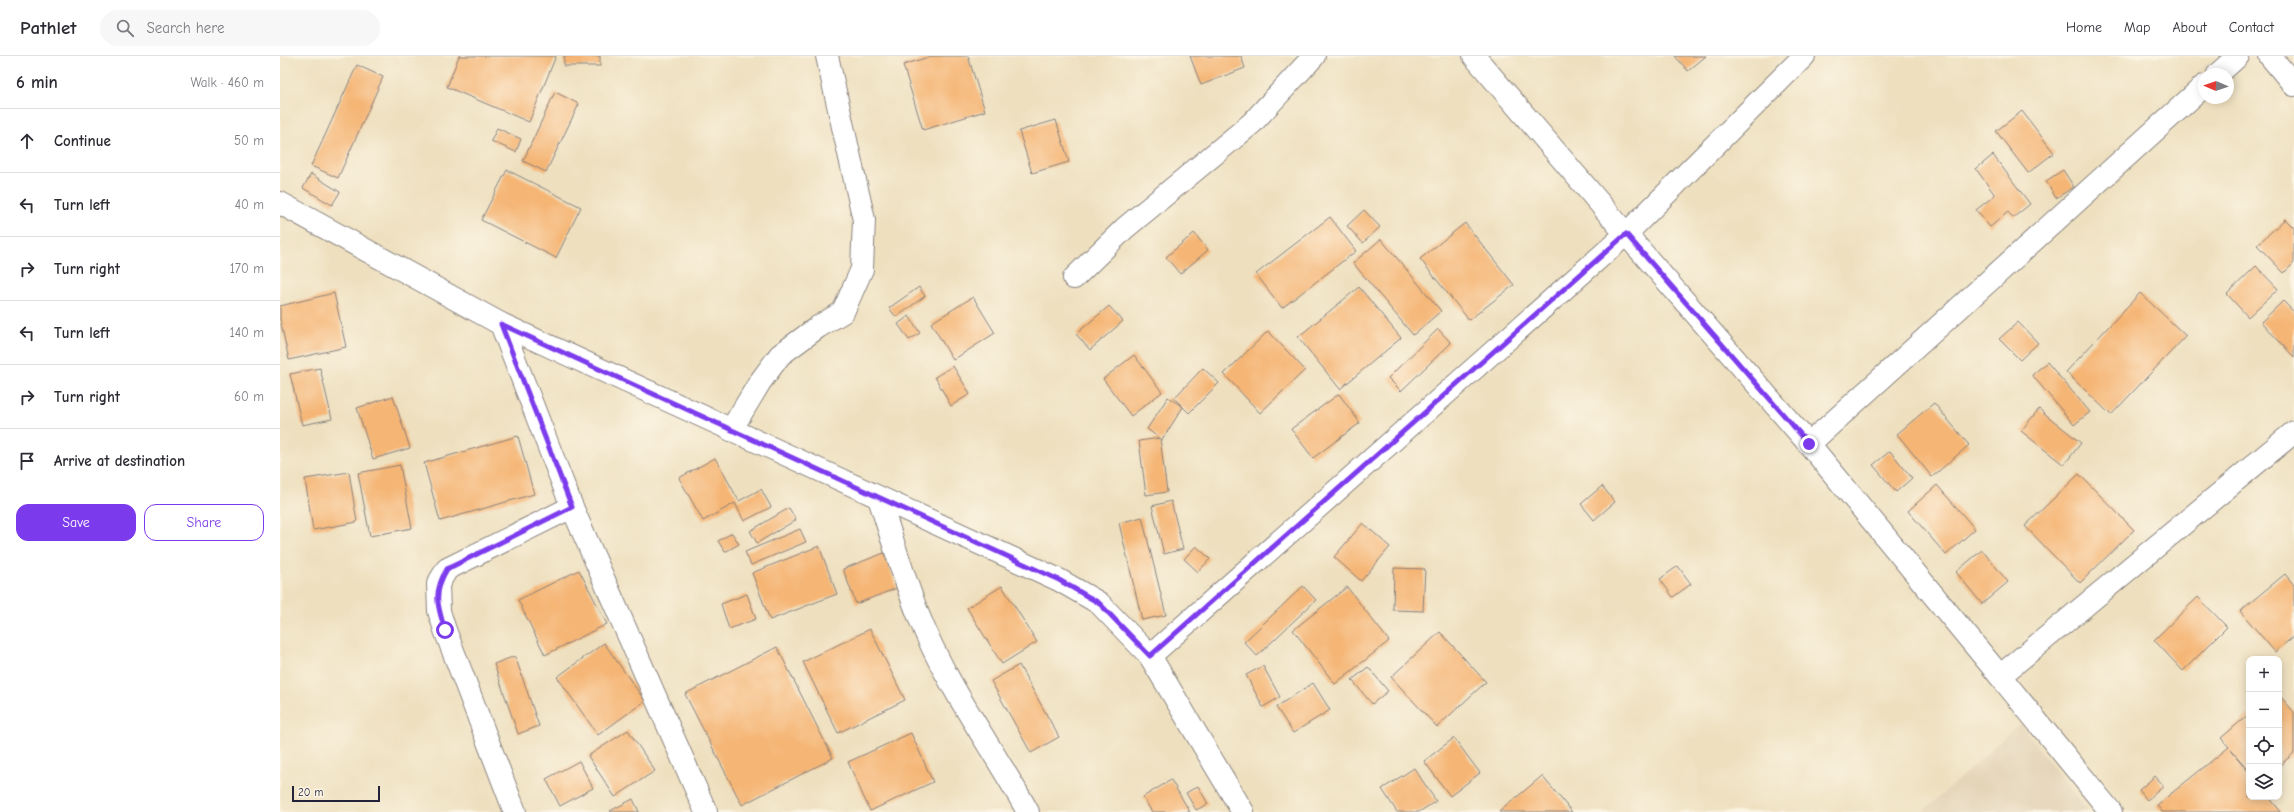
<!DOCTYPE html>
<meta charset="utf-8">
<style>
:root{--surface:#fff;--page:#f7f7f7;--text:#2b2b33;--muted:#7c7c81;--line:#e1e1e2;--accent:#7c3aed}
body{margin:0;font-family:"Comic Neue",sans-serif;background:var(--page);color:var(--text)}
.controls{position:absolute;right:12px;bottom:12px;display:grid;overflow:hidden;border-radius:8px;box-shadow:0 2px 10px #0003}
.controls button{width:36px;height:36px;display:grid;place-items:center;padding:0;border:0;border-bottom:1px solid var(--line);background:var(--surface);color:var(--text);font:20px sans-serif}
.compass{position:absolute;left:1918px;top:12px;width:36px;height:36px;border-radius:50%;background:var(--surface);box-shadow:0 2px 10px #0003;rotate:272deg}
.scale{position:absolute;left:12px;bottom:10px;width:88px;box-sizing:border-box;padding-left:4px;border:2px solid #22223b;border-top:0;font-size:11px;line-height:14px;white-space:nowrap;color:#22223b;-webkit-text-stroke:3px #fcf5e5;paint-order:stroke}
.stop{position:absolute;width:12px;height:12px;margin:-9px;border:3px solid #7c3aed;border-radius:50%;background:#fff}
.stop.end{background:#7c3aed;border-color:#fff;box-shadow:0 1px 4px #0008}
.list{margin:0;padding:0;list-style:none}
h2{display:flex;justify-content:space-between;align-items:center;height:52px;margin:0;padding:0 16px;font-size:17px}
h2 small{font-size:13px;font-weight:400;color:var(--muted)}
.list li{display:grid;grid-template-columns:26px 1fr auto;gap:12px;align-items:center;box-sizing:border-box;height:64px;padding:0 16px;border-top:1px solid var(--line)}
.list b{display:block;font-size:15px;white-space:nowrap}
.list em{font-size:13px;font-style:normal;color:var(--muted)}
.actions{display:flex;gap:8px;padding:12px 16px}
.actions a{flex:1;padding:9px 0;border:1px solid var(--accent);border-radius:12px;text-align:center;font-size:14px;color:var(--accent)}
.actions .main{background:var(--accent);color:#fff}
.icon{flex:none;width:22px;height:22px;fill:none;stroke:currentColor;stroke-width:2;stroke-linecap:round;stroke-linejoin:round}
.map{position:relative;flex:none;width:2014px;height:756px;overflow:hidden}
header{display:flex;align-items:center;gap:24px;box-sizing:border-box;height:56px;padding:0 20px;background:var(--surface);border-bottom:1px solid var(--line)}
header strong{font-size:19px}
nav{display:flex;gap:22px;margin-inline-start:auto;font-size:14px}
.search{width:280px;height:36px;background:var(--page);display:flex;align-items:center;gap:10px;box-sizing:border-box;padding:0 14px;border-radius:22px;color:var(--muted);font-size:15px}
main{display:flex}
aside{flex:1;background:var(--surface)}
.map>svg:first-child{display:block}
</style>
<header>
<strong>Pathlet</strong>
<div class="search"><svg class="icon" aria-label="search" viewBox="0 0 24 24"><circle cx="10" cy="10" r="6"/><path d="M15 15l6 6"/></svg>Search here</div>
<nav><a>Home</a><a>Map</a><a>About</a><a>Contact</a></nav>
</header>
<main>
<aside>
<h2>6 min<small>Walk · 460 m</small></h2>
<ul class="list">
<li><svg class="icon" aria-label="ahead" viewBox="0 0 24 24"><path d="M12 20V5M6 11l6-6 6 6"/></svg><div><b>Continue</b></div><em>50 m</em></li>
<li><svg class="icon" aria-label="left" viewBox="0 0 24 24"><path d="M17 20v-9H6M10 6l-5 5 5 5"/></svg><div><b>Turn left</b></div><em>40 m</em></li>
<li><svg class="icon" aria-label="right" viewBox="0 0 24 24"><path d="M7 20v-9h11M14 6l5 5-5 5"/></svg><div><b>Turn right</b></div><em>170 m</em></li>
<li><svg class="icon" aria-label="left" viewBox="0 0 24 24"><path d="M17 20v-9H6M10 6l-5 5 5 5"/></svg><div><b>Turn left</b></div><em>140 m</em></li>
<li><svg class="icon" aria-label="right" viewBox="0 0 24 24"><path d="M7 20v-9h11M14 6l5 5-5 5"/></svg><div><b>Turn right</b></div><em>60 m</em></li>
<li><svg class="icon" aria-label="arrive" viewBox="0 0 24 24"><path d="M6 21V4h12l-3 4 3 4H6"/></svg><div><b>Arrive at destination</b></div></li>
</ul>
<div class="actions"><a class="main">Save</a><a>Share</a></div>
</aside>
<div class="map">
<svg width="2014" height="756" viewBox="0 0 2014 756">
<rect width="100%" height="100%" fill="#fcf5e5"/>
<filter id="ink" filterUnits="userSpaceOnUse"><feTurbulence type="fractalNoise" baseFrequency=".025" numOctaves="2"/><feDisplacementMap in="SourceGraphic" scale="8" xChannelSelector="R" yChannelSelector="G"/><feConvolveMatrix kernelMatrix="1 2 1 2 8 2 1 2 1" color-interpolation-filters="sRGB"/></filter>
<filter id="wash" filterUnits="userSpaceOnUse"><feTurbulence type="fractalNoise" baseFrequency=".012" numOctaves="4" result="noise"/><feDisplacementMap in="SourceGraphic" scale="16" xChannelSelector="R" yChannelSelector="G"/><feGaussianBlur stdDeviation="0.9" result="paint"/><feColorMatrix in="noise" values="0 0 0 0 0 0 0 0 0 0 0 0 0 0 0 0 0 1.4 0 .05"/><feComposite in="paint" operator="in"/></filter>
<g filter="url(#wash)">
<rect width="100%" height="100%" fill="#eee0bf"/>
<polygon fill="#e2d2b5" points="1740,668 1808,756 1642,756"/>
<g id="blocks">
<g fill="#f5b575">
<polygon points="179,0 276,0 249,66 167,31"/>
<rect x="284" y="0" width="36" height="10"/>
<polygon points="652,0 688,0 705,55 643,74 623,9"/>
<polygon points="910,0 961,0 965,12 921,29"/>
<polygon points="1395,0 1426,0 1408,15"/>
<polygon points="77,9 103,21 58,122 31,110"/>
<polygon points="275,36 299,48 266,116 243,105"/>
<polygon points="1742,55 1774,97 1748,117 1716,75"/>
<polygon points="776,64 789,106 752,117 739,75"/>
<polygon points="217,72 241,83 236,96 211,85"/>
<polygon points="1713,99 1750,148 1733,162 1728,156 1710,171 1696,154 1715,139 1696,113"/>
<polygon points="227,114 301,151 276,202 201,164"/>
<polygon points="1783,114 1794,131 1776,142 1766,125"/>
<polygon points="31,118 60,136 52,149 23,132"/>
<polygon points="1084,154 1100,171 1083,187 1067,170"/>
<polygon points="1050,161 1076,195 1002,252 976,218"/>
<polygon points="2005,163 2014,172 2014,207 2004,217 1977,189"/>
<polygon points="1185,167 1234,229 1189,264 1140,203"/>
<polygon points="914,177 928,194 900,218 886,201"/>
<polygon points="1101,183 1161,255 1133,279 1073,207"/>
<polygon points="1976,210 1998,233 1968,261 1947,238"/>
<polygon points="639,231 645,240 616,261 609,252"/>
<polygon points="1079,231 1121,282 1060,333 1018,281"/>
<polygon points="54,237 66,291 9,304 0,263 0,250"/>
<polygon points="1860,237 1906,280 1831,359 1786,316"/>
<polygon points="693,241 715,277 673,304 651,267"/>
<polygon points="2003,245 2014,256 2014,301 1981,266"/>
<polygon points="829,250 843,265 810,294 796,278"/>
<polygon points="629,260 640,277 629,284 618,268"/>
<polygon points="1738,266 1758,287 1740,304 1719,283"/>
<polygon points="1158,273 1171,287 1121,335 1108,322"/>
<polygon points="988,275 1025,314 980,357 944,318"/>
<polygon points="854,299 882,336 851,360 823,323"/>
<polygon points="1767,306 1810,356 1794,369 1752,319"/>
<polygon points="673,310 690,338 671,350 655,321"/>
<polygon points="40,312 52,363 22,369 10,318"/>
<polygon points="923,312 939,327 909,357 894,342"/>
<polygon points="1059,338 1080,367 1033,402 1011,373"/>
<polygon points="113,340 130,392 93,403 77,352"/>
<polygon points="888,341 903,351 882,384 867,373"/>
<polygon points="1654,347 1689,389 1652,421 1617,378"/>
<polygon points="1759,353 1801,387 1784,409 1741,375"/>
<polygon points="238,380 254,438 160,465 144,407"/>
<polygon points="880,382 887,436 866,439 859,385"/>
<polygon points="1610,395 1632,422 1616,436 1593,409"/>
<polygon points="435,402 459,445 481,433 491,451 464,465 455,447 423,465 399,422"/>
<polygon points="120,409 132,472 90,480 78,417"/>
<polygon points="69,416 77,466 33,474 25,423"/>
<polygon points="1799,418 1854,474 1800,527 1745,470"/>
<polygon points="1657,429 1695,473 1666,499 1628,455"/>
<polygon points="1322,430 1335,446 1314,464 1301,448"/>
<polygon points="891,445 903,493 884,498 872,450"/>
<polygon points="509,452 516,464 477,487 470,475"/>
<polygon points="862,461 886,559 862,564 839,467"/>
<polygon points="1083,467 1110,491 1081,525 1054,501"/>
<polygon points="520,473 526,486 471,509 465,496"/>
<polygon points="452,477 459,488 445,496 438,485"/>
<polygon points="539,490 557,538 490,564 472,517"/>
<polygon points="916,490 930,503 918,516 904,503"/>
<polygon points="1702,494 1728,526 1702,548 1676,516"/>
<polygon points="604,497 617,532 576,548 563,513"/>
<polygon points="1398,510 1411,528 1393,541 1380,523"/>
<polygon points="1114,512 1145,513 1143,555 1113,554"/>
<polygon points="299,514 327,568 265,599 238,544"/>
<polygon points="2005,518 2014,529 2014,580 1995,596 1960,555"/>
<polygon points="722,530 757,586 722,608 687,552"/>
<polygon points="1023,530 1036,544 977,600 964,586"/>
<polygon points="1067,531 1109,585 1055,628 1013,574"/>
<polygon points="467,538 476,563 449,573 441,548"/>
<polygon points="1918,541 1947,571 1903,615 1874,584"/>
<polygon points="590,573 625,644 558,677 523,606"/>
<polygon points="1160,576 1206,626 1157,671 1111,621"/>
<polygon points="324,587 365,645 318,679 277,621"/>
<polygon points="497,591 553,702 462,749 405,638"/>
<polygon points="235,600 259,670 238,678 214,608"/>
<polygon points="739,609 779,681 751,697 711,625"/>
<polygon points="983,610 1000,641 983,651 966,619"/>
<polygon points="1088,611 1108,635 1092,648 1072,624"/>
<polygon points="1033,627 1050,654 1013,677 996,651"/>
<polygon points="1999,639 2014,656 2014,697 1999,710"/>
<polygon points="1969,658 1969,715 1951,694 1969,716 1969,741 1989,741 2001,756 1882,756 1877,749 1949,691 1941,682"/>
<polygon points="348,674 375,715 335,741 308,700"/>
<polygon points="631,677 653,726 590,755 568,706"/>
<polygon points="1174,682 1200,717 1170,740 1144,705"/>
<polygon points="299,705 313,732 280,750 266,723"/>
<polygon points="1134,712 1156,745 1139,756 1117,756 1102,733"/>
<polygon points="1262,720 1292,756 1219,756"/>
<polygon points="1875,720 1884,730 1867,744 1859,734"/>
<polygon points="891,724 910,756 872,756 863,741"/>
<polygon points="918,730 928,748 916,754 906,737"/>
<polygon points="353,743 359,756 331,756 330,755"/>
</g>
</g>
</g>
<g filter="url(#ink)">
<use href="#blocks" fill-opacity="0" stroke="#88817d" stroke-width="1"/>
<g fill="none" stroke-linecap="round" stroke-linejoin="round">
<g stroke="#88817d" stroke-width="24">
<g id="minor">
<polyline points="1194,0 1346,178 1529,388 1720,620"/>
<polyline points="1990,0 2014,29"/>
<polyline points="1938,18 1958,0"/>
<polyline points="0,147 221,268 292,451 426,756"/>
<polyline points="794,222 845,172 972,67 1034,0"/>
<polyline points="221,268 738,505 779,524 819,547 870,600 963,756"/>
<polyline points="451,374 480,326 500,299 538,271 563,256 582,213 584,164 547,0"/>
<polyline points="1529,388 1924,30"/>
<path d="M599 442C612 482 624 524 640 563 667 631 713 692 748 756"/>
<polyline points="870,600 1346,178 1524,0"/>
<polyline points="235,756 165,574 159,555 158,528 167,513 292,451"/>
<polyline points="1831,756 1720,620 2014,376"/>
</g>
</g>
<use href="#minor" stroke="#fff" stroke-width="22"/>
</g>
</g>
<g fill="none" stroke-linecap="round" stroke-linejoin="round" filter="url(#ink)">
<path stroke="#7c3aed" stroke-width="5" d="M165 574C157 549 153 536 167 513L292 451 221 268 779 524 819 547 870 600 1346 178 1529 388"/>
</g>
</svg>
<div class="controls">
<button>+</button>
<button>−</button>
<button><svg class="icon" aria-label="locate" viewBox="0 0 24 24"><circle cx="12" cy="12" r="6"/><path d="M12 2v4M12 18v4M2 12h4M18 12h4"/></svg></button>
<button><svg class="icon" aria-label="layers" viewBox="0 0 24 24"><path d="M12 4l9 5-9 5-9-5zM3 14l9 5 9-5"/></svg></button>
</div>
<svg class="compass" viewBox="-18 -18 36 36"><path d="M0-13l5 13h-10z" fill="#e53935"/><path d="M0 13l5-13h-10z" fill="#7c7c81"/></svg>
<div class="scale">20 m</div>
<div class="stop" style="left:165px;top:574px"></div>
<div class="stop end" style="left:1529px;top:388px"></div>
</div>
</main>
